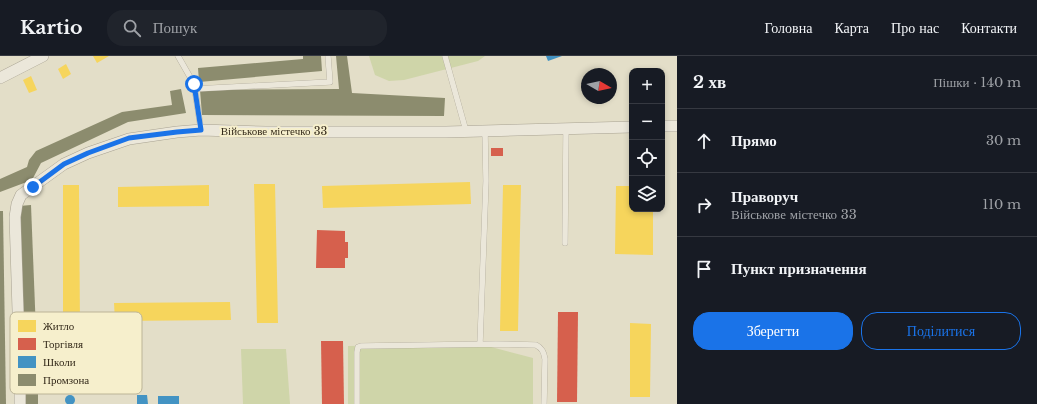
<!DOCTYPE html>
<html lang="uk">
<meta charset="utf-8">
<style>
:root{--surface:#171b24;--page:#20242c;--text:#f1f3f6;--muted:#9ea1a6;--line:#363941;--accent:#1a73e8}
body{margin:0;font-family:"Libre Baskerville",serif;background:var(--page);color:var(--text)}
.controls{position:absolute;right:12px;top:12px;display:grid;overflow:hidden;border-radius:8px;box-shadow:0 2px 6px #0003}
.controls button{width:36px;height:36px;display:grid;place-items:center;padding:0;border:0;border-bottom:1px solid var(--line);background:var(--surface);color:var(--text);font:20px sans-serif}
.compass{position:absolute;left:581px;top:12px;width:36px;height:36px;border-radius:50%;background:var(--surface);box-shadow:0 2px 6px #0003;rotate:99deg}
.stop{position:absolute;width:12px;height:12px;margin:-9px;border:3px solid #1a73e8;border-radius:50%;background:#fff}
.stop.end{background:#1a73e8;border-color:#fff;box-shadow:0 1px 4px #0008}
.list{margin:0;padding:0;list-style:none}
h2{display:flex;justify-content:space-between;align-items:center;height:52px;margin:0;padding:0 16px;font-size:17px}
h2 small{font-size:13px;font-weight:400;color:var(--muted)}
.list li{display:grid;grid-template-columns:26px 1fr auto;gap:12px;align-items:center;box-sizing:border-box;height:64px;padding:0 16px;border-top:1px solid var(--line)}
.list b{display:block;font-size:15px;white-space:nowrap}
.list p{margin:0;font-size:13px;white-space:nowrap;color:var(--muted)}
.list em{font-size:13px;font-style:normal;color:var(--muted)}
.actions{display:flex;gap:8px;padding:12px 16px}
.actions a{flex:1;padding:9px 0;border:1px solid var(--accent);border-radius:16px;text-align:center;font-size:14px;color:var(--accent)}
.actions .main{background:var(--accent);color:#fff}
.icon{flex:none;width:22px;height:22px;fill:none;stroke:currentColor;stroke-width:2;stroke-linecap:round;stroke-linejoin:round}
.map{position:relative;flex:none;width:677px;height:348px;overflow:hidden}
header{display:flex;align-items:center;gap:24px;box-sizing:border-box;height:56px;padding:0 20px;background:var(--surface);border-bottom:1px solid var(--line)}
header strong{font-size:19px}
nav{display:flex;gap:22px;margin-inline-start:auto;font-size:14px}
.search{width:280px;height:36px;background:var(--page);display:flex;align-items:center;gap:10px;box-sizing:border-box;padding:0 14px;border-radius:16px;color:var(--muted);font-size:15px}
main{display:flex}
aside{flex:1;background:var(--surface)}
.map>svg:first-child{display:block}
</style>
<header>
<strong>Kartio</strong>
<div class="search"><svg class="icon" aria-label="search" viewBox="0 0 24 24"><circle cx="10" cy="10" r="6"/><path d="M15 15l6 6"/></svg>Пошук</div>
<nav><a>Головна</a><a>Карта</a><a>Про нас</a><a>Контакти</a></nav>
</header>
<main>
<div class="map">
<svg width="677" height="348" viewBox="0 0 677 348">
<rect width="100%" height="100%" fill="#e3dec8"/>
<g fill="#cfd5a9">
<polygon points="369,0 485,0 478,5 404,24 389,25 375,19"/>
<polygon points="480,288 533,302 533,348 348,348 348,290"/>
<polygon points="241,293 286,293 290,348 243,348"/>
</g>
<g fill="#f6d55c">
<polygon points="93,0 109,0 97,7"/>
<polygon points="66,8 71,18 63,23 58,13"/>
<polygon points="31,20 37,34 29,37 23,24"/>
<polygon points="470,126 471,148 323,152 322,130"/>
<polygon points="254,128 275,128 278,267 257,267"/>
<polygon points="63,129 79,129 80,273 63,273"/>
<polygon points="209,129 209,150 118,151 118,131"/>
<polygon points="503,129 521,129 518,275 500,275"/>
<polygon points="616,130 632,130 632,153 653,153 653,199 615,198"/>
<polygon points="230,246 231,264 115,265 114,247"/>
<polygon points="630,267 651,268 650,341 630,341"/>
</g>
<g fill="#d6604d">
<rect x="491" y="92" width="12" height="8"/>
<polygon points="317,174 345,175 345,186 348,186 348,202 345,202 345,212 316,212"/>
<polygon points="558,256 578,256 577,346 557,346"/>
<polygon points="321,285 343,285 344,348 322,348"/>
</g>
<g fill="#4393c3">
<polygon points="546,0 562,0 548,5"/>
<polygon points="137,339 147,339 148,348 137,348"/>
<circle cx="70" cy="344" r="5"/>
<rect x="158" y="340" width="21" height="8"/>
</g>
<g fill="#8c8c6e">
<polygon points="303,0 321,0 322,15 199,26 198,12 303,3"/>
<polygon points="336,0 347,0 352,37 445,42 444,60 202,59 200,34 339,33"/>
<polygon points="181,33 186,57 128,66 41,107 32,124 0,136 0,123 27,111 29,104 36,95 122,56 172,49 170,35"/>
<polygon points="31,149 37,301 25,302 19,150"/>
<polygon points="0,155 3,155 6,348 0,348"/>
<rect x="26" y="308" width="12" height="40"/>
</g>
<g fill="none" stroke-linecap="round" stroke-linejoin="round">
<g stroke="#a8a292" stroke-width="6">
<g id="lane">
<polyline points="178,0 194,28 201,74"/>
<polyline points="445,0 466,75"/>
<polyline points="194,33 330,26 328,0"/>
<polyline points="565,187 566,73"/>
<polyline points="480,288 486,125 485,75"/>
<path d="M357 348V296L358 291 361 290 496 288 536 289C542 292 544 296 545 303L544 348"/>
</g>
</g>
<g stroke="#a8a292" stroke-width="12">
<g id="street">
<polyline points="0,22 43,0"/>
<polyline points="662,70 677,70"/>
<polyline points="20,348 20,317 15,161 17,148 21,139 64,108 88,97 129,83 177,76 201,74 266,76 446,76 632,71"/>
</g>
</g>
<use href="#lane" stroke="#ebe7da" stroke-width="5.5"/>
<use href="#street" stroke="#ebe7da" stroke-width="11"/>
</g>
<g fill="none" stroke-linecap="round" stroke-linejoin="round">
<polyline stroke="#1a73e8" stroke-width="5" points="33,131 64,108 88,97 129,82 177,76 201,74 194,28"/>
</g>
<g text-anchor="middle" stroke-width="4" stroke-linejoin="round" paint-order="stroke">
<g font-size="11" fill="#352b1b" stroke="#f6efcc">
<text x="274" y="79">Військове містечко 33</text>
</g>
</g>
<rect x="10" y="256" width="132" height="82" rx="6" fill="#f6efcc" stroke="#bcb497" stroke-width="1"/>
<rect x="18" y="264" width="18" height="12" fill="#f6d55c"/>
<rect x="18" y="282" width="18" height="12" fill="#d6604d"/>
<rect x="18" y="300" width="18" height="12" fill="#4393c3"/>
<rect x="18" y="318" width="18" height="12" fill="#8c8c6e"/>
<g font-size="11" fill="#352b1b">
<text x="43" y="274">Житло</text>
<text x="43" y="292">Торгівля</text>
<text x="43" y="310">Школи</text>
<text x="43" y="328">Промзона</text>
</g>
</svg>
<div class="controls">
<button>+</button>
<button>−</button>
<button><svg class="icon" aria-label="locate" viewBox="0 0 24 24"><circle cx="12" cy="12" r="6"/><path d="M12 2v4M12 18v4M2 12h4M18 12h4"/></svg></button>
<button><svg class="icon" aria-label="layers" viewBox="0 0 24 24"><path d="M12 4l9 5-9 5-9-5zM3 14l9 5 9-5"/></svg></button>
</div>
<svg class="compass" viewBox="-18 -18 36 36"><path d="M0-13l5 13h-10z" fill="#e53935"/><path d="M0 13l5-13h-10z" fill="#9ea1a6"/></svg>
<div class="stop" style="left:194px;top:28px"></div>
<div class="stop end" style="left:33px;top:131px"></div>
</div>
<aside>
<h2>2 хв<small>Пішки · 140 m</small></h2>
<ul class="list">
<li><svg class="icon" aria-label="ahead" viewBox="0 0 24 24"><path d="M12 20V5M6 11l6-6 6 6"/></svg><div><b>Прямо</b></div><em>30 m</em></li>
<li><svg class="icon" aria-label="right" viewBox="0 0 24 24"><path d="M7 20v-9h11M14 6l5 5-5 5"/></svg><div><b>Праворуч</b><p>Військове містечко 33</p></div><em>110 m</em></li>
<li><svg class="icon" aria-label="arrive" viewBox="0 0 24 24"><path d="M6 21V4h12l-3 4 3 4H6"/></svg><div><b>Пункт призначення</b></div></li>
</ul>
<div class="actions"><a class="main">Зберегти</a><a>Поділитися</a></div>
</aside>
</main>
